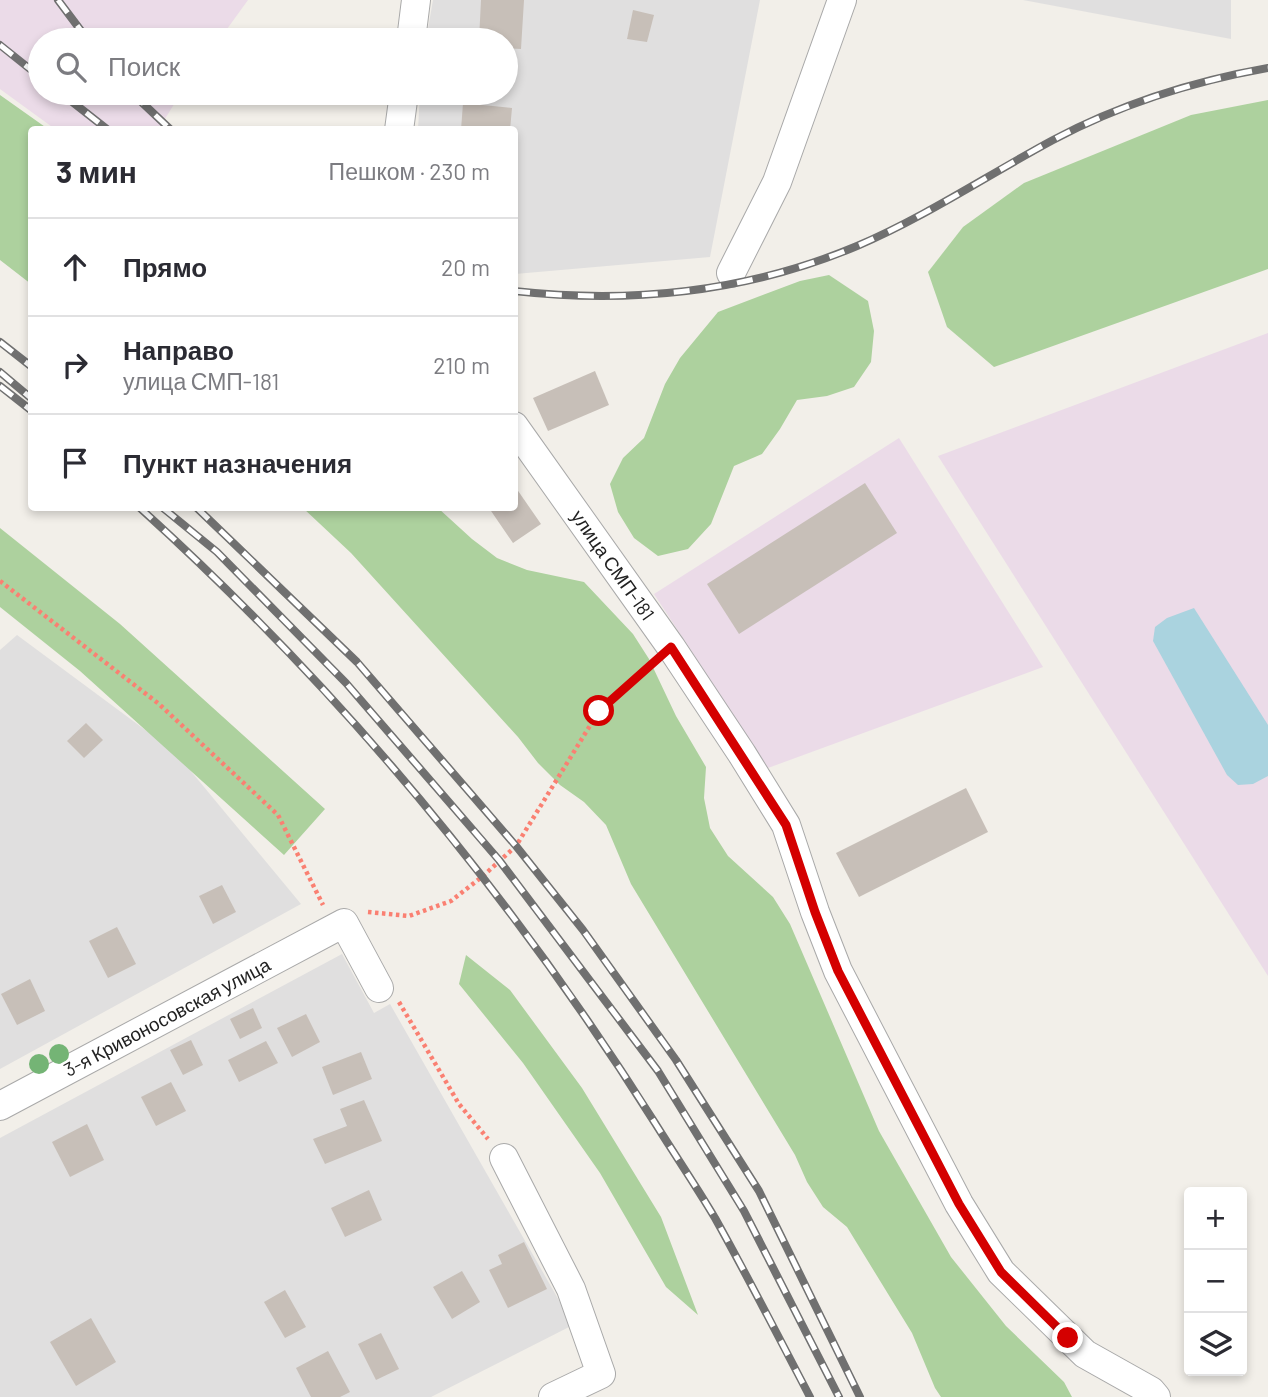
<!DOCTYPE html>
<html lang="ru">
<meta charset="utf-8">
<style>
:root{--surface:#fff;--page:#f7f7f7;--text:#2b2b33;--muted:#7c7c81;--line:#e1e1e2}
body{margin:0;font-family:Barlow,sans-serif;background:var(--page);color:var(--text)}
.controls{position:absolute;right:21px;bottom:21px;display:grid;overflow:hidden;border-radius:7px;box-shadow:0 4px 10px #0003}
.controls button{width:63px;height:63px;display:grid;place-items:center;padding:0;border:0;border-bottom:2px solid var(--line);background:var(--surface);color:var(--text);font:35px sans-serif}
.stop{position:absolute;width:21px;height:21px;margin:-16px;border:5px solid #d40000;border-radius:50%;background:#fff}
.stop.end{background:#d40000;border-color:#fff;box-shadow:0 2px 7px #0008}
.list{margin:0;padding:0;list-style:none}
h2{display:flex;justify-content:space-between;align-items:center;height:91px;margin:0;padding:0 28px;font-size:30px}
h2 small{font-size:23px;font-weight:400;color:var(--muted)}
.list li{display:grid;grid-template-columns:46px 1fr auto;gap:21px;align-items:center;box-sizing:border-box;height:98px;padding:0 28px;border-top:2px solid var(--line)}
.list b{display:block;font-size:26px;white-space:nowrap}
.list p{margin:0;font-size:23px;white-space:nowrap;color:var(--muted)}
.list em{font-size:23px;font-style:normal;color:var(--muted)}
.icon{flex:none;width:38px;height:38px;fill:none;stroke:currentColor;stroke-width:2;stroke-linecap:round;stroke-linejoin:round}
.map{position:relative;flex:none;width:1268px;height:1397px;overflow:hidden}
.search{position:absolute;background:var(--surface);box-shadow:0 4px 10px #0003;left:28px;top:28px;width:490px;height:77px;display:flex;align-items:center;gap:18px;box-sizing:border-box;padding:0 24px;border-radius:38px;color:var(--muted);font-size:26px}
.panel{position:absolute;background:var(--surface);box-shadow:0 4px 10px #0003;left:28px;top:126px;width:490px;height:385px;border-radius:7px}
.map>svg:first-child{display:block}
</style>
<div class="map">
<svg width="1268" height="1397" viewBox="0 0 1268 1397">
<rect width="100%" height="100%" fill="#f2efe9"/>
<g fill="#e0dfdf">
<polygon points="433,0 760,0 710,257 515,274 514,130 418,130 420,93 506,93 506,40 426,40"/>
<polygon points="1023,0 1231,0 1231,39"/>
<polygon points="17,635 175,752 301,904 0,1069 0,650"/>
<polygon points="342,954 374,1013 390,1004 573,1325 431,1397 0,1397 0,1138"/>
</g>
<g fill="#ebdbe8">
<polygon points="0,0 248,0 219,40 40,40 40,93 181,93 158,130 55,129 0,89"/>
<polygon points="1268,333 1268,976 938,456"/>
<polygon points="899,438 1043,667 768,768 654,594"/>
</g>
<g fill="#add19e">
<polygon points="0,95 48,129 32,130 31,284 0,260"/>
<polygon points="1268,100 1268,269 994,367 947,327 928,272 963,227 1024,183 1191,115"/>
<polygon points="829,275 868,301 874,331 871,362 854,387 827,396 797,400 780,429 762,454 734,466 711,524 688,549 658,556 634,538 618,512 610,484 623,458 644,438 665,384 680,358 718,312 800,281"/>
<polygon points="303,508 438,508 472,539 497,558 527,570 584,582 633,634 649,659 676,716 706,767 704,798 710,828 728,856 773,897 790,924 879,1131 951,1257 1006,1326 1064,1382 1072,1397 941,1397 935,1388 912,1333 847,1227 823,1207 807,1182 795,1155 631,884 606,825 584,802 560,785 538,763 518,737 351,553"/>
<polygon points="0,528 120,624 325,809 284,855 80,671 0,607"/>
<polygon points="466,955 510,990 582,1088 661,1217 698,1315 666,1287 600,1173 523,1063 459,984"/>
</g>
<polygon fill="#aad3df" points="1194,608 1268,725 1268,776 1253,784 1238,785 1227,775 1153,641 1155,627 1167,618"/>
<g fill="#c7bfb8">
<polygon points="481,0 524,0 521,49 506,48 506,40 479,40"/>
<polygon points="633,10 654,15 647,42 627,39"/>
<polygon points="463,103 512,108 510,130 461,130"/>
<polygon points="595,371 609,405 548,431 533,398"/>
<polygon points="865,483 897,533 739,634 707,584"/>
<polygon points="514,485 541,524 513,543 489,508 514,508"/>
<polygon points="86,723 103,740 84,758 67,741"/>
<polygon points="966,788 988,832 859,897 836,853"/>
<polygon points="222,885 236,912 213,924 199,896"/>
<polygon points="117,927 136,964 108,978 89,941"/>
<polygon points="30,979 45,1011 17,1025 1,994"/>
<polygon points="253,1008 262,1028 240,1039 230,1019"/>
<polygon points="306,1014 320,1042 292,1057 277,1028"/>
<polygon points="191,1040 203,1065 183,1075 170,1050"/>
<polygon points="266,1041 278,1063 239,1082 228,1060"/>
<polygon points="361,1052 372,1079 333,1095 322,1067"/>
<polygon points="171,1082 186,1111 156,1126 141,1097"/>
<polygon points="364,1100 382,1141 325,1164 313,1139 347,1126 340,1109"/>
<polygon points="87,1124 104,1160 70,1177 52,1142"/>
<polygon points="369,1190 382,1220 345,1237 331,1208"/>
<polygon points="524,1242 547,1289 508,1308 489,1270 502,1264 498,1255"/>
<polygon points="462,1271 480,1302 452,1319 433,1287"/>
<polygon points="285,1290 306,1327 285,1338 264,1302"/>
<polygon points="91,1318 116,1362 76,1386 50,1342"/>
<polygon points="381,1333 399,1369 376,1380 358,1344"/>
<polygon points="328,1351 350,1392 340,1397 311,1397 296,1368"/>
</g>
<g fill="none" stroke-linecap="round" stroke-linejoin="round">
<g stroke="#a9a9a9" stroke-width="30">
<g id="minor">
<polyline points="411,40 416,0"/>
<polyline points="399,130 404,93"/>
<polyline points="731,273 777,182 842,0"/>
<polyline points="514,426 671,647 742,754 786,825 815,912 838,971 959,1204 1001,1272 1085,1354 1151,1391 1156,1397"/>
<polyline points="0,1106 344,923 379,988"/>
<polyline points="504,1158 571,1289 601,1374 553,1397"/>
</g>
</g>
<g stroke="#fa8072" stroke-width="4.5" stroke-dasharray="3.5 3.5" stroke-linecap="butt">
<polyline points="0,581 159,704 278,815 323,905"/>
<polyline points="368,912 409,916 451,901 483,876 516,846 599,711 652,664"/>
<polyline points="399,1002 459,1104 488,1139"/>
</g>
<use href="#minor" stroke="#fff" stroke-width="28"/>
<g stroke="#707070" stroke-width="8">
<g id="rail">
<polyline points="58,0 88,40"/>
<polyline points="0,45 40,77"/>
<polyline points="61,93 108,130"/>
<polyline points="132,93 171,130"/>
<path d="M514 291C632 304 748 292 857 246 925 217 988 175 1053 140 1119 105 1194 81 1268 68"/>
<polyline points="0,342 32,367"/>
<polyline points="0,372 32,399"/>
<polyline points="0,386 32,411"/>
<path d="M140 508C339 688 512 896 655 1123 675 1155 696 1186 715 1218 748 1277 779 1338 810 1397"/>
<polyline points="163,508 217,552 346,683 499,860 658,1071 744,1211 839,1397"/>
<polyline points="197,508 357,662 516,846 583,930 676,1060 759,1191 860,1397"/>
</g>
</g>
<use href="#rail" stroke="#fff" stroke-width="5" stroke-dasharray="16" stroke-linecap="butt"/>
</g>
<g fill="#74b475">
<circle cx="59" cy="1054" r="10"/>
<circle cx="39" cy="1064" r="10"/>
</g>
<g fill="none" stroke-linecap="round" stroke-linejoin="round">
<polyline stroke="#d40000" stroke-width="9" points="599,711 671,647 786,825 815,912 838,971 959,1204 1001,1272 1068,1338"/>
</g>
<g text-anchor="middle" stroke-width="5" stroke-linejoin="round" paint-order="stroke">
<g font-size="19" fill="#222" stroke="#fff">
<text transform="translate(613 565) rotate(55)" y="7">улица СМП-181</text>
<text transform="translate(167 1017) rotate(-28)" y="7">3-я Кривоносовская улица</text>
</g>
</g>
</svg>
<div class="controls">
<button>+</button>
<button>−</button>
<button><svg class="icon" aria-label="layers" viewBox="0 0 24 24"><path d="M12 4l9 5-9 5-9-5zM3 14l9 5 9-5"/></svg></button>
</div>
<div class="stop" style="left:599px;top:711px"></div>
<div class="stop end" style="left:1068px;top:1338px"></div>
<div class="search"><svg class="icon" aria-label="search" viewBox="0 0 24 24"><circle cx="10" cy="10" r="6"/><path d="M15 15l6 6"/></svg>Поиск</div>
<section class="panel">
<h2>3 мин<small>Пешком · 230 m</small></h2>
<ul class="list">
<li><svg class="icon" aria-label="ahead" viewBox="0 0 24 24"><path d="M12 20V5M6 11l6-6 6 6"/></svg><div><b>Прямо</b></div><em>20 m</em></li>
<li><svg class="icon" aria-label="right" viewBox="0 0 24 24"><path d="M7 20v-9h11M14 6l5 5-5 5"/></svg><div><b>Направо</b><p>улица СМП-181</p></div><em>210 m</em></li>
<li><svg class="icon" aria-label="arrive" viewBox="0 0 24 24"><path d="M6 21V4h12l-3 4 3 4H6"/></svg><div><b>Пункт назначения</b></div></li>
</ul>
</section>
</div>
